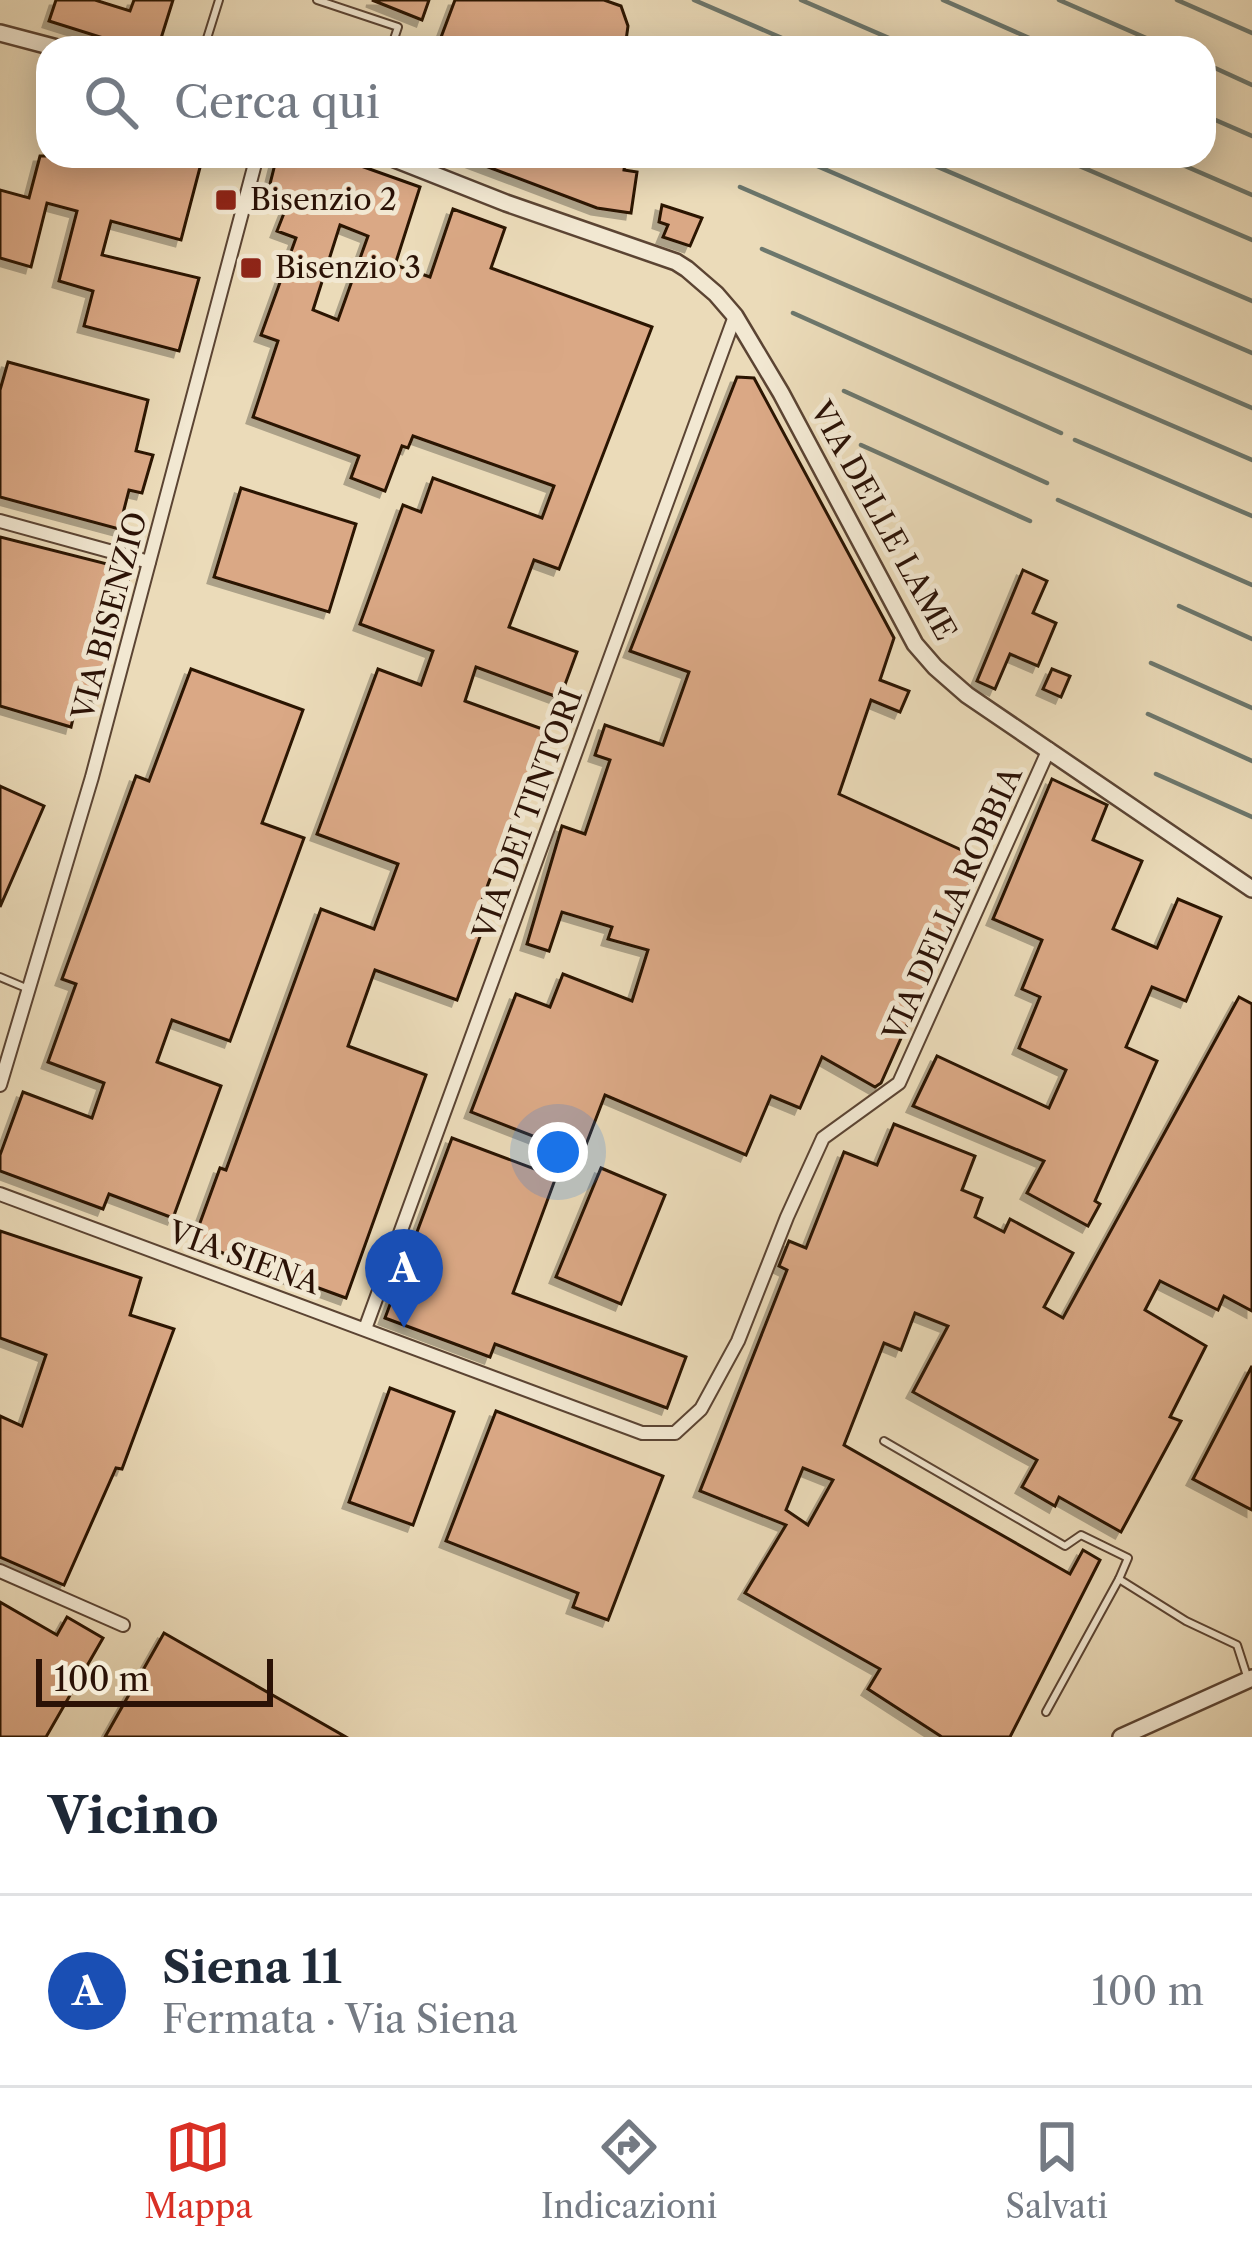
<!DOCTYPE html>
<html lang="it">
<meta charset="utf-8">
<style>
:root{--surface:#fff;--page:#f6f6f7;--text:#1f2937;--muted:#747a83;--line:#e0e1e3;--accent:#d93025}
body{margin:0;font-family:"Libre Caslon Text",serif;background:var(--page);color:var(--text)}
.scale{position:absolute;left:36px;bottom:30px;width:237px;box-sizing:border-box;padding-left:12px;border:6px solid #2b1206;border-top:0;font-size:33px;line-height:42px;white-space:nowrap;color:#2b1206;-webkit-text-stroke:9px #f2e8d2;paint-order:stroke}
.you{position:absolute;left:558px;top:1152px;width:42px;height:42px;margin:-30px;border:9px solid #fff;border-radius:50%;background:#1a73e8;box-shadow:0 0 0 18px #1a73e833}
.badge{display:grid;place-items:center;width:78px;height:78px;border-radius:50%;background:var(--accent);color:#fff;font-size:39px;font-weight:700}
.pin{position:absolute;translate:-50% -99px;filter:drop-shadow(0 3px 6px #0008)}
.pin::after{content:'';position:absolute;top:63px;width:42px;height:36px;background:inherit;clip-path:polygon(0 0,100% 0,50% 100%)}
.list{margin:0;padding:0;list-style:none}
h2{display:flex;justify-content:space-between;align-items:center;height:156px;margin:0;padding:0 48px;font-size:51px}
h2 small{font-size:39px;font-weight:400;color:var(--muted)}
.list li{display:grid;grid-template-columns:78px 1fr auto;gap:36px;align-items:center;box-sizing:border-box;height:192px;padding:0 48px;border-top:3px solid var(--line)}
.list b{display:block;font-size:45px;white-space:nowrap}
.list p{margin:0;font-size:39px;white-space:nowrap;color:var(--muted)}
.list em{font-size:39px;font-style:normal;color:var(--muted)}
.icon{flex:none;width:66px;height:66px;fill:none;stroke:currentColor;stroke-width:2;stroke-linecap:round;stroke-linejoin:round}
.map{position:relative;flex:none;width:1252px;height:1737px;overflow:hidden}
.search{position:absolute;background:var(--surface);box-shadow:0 6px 30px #0003;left:36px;right:36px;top:36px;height:132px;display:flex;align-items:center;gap:30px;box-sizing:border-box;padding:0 42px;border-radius:36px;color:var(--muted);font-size:45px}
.sheet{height:348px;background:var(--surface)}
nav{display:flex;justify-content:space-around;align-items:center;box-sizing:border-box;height:168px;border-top:3px solid var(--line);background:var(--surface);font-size:33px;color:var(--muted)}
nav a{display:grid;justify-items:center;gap:6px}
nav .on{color:var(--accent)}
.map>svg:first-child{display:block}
</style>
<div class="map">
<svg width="1252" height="1737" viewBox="0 0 1252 1737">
<defs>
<filter id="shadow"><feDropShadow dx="-6" dy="6" stdDeviation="0" flood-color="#0004"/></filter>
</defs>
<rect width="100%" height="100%" fill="#ebdbb9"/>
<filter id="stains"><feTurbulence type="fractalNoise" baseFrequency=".00167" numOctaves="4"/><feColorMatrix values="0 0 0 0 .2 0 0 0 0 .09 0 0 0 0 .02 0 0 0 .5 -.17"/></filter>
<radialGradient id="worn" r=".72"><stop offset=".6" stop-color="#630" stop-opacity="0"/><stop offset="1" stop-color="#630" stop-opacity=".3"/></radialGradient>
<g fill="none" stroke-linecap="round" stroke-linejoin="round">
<g stroke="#6c776d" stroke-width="4.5">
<polyline points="694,0 805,48"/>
<polyline points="801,0 912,48"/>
<polyline points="943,0 1052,48"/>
<polyline points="1059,0 1169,48"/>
<polyline points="1177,0 1252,33"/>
<polyline points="1204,63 1252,85"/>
<polyline points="1204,115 1252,136"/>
<polyline points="794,156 1252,353"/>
<polyline points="912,156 1252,301"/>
<polyline points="1056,156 1252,240"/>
<polyline points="1162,156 1252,195"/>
<polyline points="740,187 1252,408"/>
<polyline points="762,249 1252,460"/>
<polyline points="793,313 1061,433"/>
<polyline points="844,391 1047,483"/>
<polyline points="1075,440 1252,516"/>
<polyline points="861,445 1030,521"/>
<polyline points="1058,500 1252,585"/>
<polyline points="1179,606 1252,639"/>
<polyline points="1151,663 1252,708"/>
<polyline points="1148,714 1252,761"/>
<polyline points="1156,774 1252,817"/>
</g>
</g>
<g fill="#daa885" stroke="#2b1206" stroke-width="3" fill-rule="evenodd" filter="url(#shadow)">
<polygon points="56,0 95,0 130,11 134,0 173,0 158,48 135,48 49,21"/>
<polygon points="372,0 429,0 422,20"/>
<polygon points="455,0 604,0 621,6 628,26 625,48 437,48"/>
<polygon points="40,156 203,156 181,240 111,221 102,255 199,278 179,351 84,326 93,291 59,281 77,211 47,203 31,267 0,258 0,190 29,198"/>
<path d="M277 156H333L420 187 395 265 430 277 453 209 505 228 491 268 652 327 559 569 534 560 509 627 577 652 560 698 476 667 465 701 545 730 480 906 490 909 457 1000 375 970 348 1046 426 1075 346 1298 193 1242 220 1168 226 1170 321 909 374 929 398 864 317 834 378 669 421 685 433 651 360 624 403 505 421 512 433 478 542 518 554 486 413 436 408 448 402 446 385 491 351 478 359 456 253 417 278 341 261 335 296 238 277 231 288 203 267 196ZM340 225 368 236 338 320 313 310Z"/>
<polygon points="459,156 626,156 624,170 637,172 631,213 597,208"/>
<polygon points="662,205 702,218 690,246 663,237 668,225 659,222"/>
<polygon points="8,362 148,400 136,451 153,455 142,493 129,490 119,529 0,497 0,390"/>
<polygon points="737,377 754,378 894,638 880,680 909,691 900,712 871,700 839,794 981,859 881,1083 875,1087 822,1057 800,1108 771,1096 746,1155 605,1095 582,1155 471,1112 516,994 550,1007 563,974 632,1001 648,950 608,939 612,927 562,912 549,951 527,944 562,826 585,834 610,760 595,755 605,725 663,745 689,672 630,651"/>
<polygon points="241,488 356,524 329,612 214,577"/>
<polygon points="0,537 131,570 98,701 78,697 71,727 0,706"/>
<polygon points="1023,570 1047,581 1033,613 1056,623 1038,666 1010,654 995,689 977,681"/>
<polygon points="191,669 303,710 262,823 304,838 230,1041 172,1020 157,1062 221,1086 173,1218 109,1194 103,1209 0,1171 0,1155 23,1092 92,1118 104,1083 48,1062 76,984 62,979 136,776 149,781"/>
<polygon points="1052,669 1070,676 1061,697 1043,689"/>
<polygon points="1052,779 1107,805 1093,840 1142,861 1113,929 1157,948 1178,899 1221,917 1186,1001 1152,987 1126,1047 1157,1061 1095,1201 1100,1204 1088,1226 1027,1193 1044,1161 913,1106 937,1056 1049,1108 1066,1070 1019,1048 1040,997 1022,989 1042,940 993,919"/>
<polygon points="0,786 44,806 0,907"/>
<path d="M1239 997 1252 1004V1311L1224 1296 1218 1310 1160 1281 1145 1310 1206 1346 1170 1417 1181 1421 1121 1532 1059 1497 1055 1506 1022 1487 1037 1460 913 1392 948 1326 915 1313 901 1350 884 1343 844 1445 1070 1574 1083 1550 1100 1560 1010 1737H942L868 1689 880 1669 745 1593 786 1525 700 1491 787 1270 779 1266 789 1241 806 1248 844 1152 877 1165 894 1124 975 1156 962 1190 982 1198 975 1217 1004 1232 1010 1219 1073 1253 1044 1307 1063 1318ZM803 1468 833 1480 808 1525 786 1510Z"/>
<polygon points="452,1138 556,1177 513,1293 686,1357 667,1408 495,1344 490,1357 385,1318"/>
<polygon points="601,1168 665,1195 621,1304 556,1277"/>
<polygon points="0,1231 141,1278 130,1315 174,1329 122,1469 116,1468 64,1585 0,1557 0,1416 22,1426 46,1355 0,1338"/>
<polygon points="1252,1366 1252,1510 1193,1479"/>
<polygon points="390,1388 454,1412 413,1525 349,1502"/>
<polygon points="496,1411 663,1476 608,1620 573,1607 578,1593 446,1541"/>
<polygon points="0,1602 57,1635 67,1617 103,1638 46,1737 0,1737"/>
<polygon points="164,1633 346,1737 105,1737"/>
</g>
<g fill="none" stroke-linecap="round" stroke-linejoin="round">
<g stroke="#5b4433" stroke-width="10">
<g id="service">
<polyline points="317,0 398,27 391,48"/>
<polyline points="204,48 219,0"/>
<polyline points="0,977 26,988"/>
<polyline points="884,1441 1065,1546 1081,1535 1128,1558 1119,1579 1186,1621 1237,1645 1247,1676"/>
<polyline points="1046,1712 1119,1579"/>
</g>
</g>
<g stroke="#5b4433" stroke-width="16">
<g id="minor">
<polyline points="0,521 149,562"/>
<polyline points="0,1085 92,777 257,156"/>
<polyline points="0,1194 642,1433 675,1433 701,1409 738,1341 787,1217 823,1138 899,1083 1049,749"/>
<polyline points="365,1329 735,316"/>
<polyline points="0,1571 123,1625"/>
</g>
</g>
<g stroke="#5b4433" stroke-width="20">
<g id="tertiary">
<polyline points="0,33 57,48"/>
<polyline points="387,156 506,203 676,262 687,269 716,294 735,316 781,393 915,644 935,667 967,695 1252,889"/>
<polyline points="1121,1737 1252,1678"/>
</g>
</g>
<use href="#service" stroke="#f2e8d2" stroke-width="6"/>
<use href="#minor" stroke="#f2e8d2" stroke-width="12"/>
<use href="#tertiary" stroke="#f2e8d2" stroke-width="15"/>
</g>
<g fill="#8f2418" stroke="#f2e8d2" stroke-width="4.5">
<rect x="214" y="188" width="24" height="24" rx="6"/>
<rect x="239" y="256" width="24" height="24" rx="6"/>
</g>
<g text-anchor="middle" stroke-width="10" stroke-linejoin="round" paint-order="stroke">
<g font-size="30" fill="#2b1206" stroke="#f2e8d2" text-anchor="start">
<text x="250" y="210">Bisenzio 2</text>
<text x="275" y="278">Bisenzio 3</text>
</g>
<g font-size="30" fill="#2b1206" stroke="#f2e8d2">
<text transform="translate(883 521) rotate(61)" y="10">VIA DELLE LAME</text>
<text transform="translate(110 616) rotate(-75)" y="10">VIA BISENZIO</text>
<text transform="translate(528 814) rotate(-70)" y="10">VIA DEI TINTORI</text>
<text transform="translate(953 904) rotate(-66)" y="10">VIA DELLA ROBBIA</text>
<text transform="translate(244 1258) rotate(20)" y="10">VIA SIENA</text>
</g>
</g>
<rect width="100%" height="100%" filter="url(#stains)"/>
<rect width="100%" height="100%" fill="url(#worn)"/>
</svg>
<div class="scale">100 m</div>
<div class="you"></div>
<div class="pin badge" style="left:404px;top:1328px;background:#1a4fb4">A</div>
<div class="search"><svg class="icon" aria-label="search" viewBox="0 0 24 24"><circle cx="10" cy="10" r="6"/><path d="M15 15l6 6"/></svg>Cerca qui</div>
</div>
<section class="sheet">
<h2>Vicino<small></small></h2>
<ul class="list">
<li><span class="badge" style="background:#1a4fb4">A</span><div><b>Siena 11</b><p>Fermata · Via Siena</p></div><em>100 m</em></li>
</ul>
</section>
<nav>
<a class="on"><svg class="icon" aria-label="map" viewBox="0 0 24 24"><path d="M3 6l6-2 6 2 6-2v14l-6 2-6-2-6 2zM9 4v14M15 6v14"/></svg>Mappa</a>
<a><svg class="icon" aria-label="directions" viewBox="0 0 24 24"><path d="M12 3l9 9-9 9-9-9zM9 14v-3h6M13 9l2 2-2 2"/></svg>Indicazioni</a>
<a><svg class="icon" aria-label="saved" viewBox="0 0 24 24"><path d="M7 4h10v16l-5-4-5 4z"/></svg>Salvati</a>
</nav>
